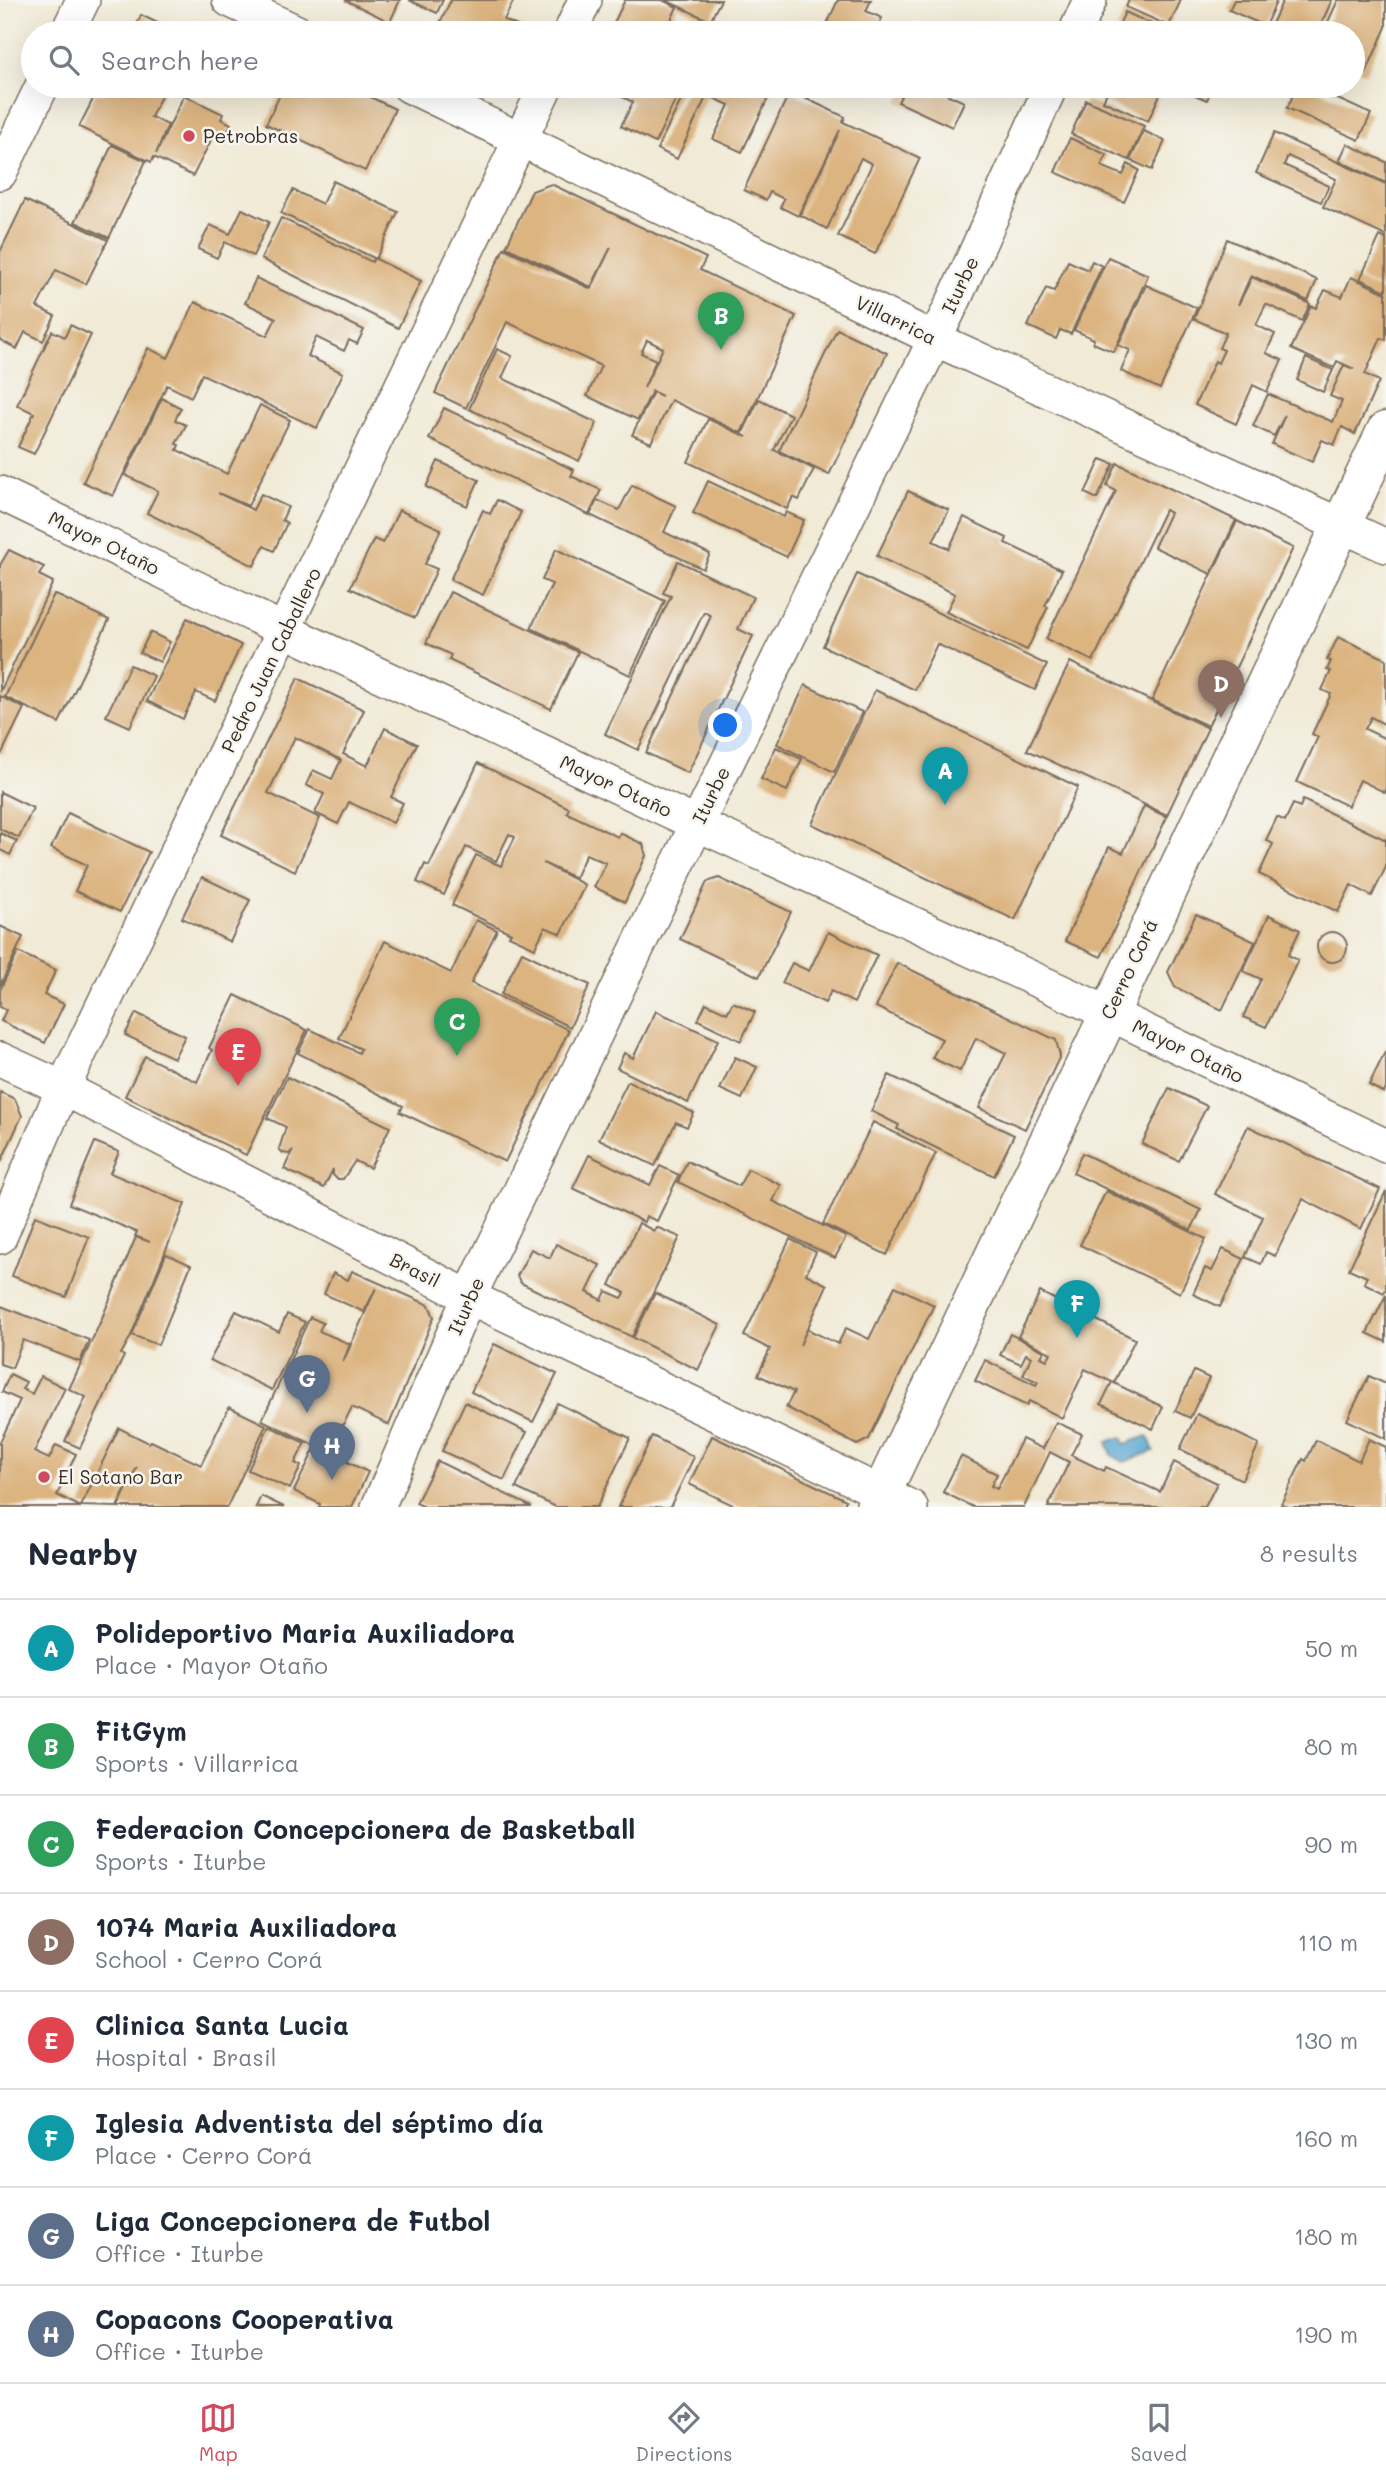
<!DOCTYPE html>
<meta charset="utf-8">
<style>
:root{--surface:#fff;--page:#f6f6f7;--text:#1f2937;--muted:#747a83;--line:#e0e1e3;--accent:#d1495b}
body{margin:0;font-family:Mali,sans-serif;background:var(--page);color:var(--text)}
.you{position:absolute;left:726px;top:726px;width:24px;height:24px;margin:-18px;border:5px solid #fff;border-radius:50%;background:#1a73e8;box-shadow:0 0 0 10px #1a73e833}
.badge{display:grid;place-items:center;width:46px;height:46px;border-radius:50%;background:var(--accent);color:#fff;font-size:23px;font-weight:700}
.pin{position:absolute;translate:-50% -58px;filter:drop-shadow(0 2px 4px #0008)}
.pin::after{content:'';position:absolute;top:37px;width:24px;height:21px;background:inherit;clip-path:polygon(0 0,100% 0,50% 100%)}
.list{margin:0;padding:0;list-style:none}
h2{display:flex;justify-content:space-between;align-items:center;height:91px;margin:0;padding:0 28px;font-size:30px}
h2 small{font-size:23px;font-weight:400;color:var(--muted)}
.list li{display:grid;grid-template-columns:46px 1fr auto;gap:21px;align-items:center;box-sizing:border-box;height:98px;padding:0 28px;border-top:2px solid var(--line)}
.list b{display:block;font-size:26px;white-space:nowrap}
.list p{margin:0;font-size:23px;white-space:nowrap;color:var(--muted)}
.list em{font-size:23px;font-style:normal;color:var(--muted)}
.icon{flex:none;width:38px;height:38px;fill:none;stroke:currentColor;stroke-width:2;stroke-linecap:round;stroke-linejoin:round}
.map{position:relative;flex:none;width:1386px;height:1507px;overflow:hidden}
.search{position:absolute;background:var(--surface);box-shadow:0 7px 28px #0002;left:21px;right:21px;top:21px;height:77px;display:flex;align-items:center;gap:18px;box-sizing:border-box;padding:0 24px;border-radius:38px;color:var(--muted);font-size:26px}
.sheet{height:875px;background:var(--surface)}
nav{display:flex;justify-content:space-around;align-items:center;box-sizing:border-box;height:98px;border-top:2px solid var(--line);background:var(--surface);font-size:19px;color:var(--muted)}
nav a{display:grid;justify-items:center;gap:4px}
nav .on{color:var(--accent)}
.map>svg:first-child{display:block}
</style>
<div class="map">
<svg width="1386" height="1507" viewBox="0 0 1386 1507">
<rect width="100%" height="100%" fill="#f6f6f2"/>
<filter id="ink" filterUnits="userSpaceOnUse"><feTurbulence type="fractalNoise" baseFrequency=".0143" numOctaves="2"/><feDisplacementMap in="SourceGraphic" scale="14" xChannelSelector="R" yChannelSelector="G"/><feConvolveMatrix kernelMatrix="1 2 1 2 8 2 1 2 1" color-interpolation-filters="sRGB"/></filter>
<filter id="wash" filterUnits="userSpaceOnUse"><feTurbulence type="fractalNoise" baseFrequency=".00686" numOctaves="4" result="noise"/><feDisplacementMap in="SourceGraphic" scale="28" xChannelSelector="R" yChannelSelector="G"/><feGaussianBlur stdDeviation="1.57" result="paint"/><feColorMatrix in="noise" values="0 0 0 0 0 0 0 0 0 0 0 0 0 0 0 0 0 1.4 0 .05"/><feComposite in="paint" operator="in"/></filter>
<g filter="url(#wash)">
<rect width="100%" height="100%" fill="#f1ead6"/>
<polygon fill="#56a6d0" stroke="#486877" stroke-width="2" points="1148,1436 1154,1451 1124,1462 1112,1455 1107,1442 1122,1437 1125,1444"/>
<g id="blocks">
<g fill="#dcb480" fill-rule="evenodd">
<polygon points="345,0 400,0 390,22"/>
<polygon points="409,0 443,0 437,13"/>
<polygon points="451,0 514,0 504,20 532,33 435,33"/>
<polygon points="625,0 662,0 677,7 665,33 609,33"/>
<polygon points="665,0 721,0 710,21"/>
<polygon points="838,0 871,0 866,11 882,18 875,33 842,33 826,26"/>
<polygon points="1129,0 1181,0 1169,26 1126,7"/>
<polygon points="1234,0 1277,0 1265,26 1229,10"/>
<polygon points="1283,0 1332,0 1317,33 1305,29 1303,33 1286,33 1271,26"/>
<polygon points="1338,0 1386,0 1386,27 1366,73 1353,68 1353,33 1323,33"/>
<polygon points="1125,12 1171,33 1125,33 1117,29"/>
<polygon points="141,15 178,33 133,33"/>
<polygon points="107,86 166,86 151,117 168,125 156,154 184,95 223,114 221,119 231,124 223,141 213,136 193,176 154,157 151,162 79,127 97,91 103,94"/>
<polygon points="284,86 348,86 395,109 365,171 266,124"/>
<polygon points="600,86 682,86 655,143 621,126 633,102"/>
<polygon points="688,86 774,86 742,152 713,139 729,105 707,95 677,159 657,149"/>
<polygon points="906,86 929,86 964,102 952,127 898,102"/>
<polygon points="1110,86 1153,86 1162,90 1148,121 1103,101"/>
<polygon points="1185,86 1213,86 1207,100 1183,90"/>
<polygon points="1298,86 1309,86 1371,114 1359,140 1287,108"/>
<polygon points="790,91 845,117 843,122 920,158 875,254 838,236 872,164 861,158 827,229 800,215 840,130 798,216 780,207 784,199 770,192 766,200 744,190"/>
<polygon points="1086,100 1144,126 1129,160 1071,134"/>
<polygon points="1144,131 1165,141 1152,170 1130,160"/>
<polygon points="1274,133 1386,184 1386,236 1323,207 1336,179 1288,156 1284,165 1329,186 1321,202 1256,173"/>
<polygon points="1070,138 1107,155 1101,166 1123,175 1128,164 1139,170 1124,202 1055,172"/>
<polygon points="1347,144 1386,162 1386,183 1339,161"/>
<polygon points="112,145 146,161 109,238 75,222"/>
<polygon points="333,181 398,212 376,259 281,213 293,190 322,204"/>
<path d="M551 184 706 258 700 270 796 316 741 433 671 400 651 443 632 435 653 392 662 396 652 391 638 420 587 396 601 366 507 322 466 408 435 393 504 248 591 289 611 247 591 287 506 247 532 191ZM647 340 663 348 644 388 656 360 641 353Z"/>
<polygon points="25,200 108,240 86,284 56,270 37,307 55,316 43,341 25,332 17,349 0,340 0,252"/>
<polygon points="242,209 269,222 253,256 225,242 217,258 198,249 210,225 230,234"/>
<polygon points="281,218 372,262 374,258 421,281 398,328 261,259"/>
<polygon points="1380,236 1386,239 1386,291 1360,279"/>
<polygon points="1227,239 1317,280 1308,301 1251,275 1238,305 1252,277 1310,304 1302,321 1266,304 1256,325 1275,334 1266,353 1282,360 1267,392 1253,385 1236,424 1195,405 1215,361 1218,363 1224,350 1219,348 1226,333 1194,319"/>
<polygon points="1108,257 1148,275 1114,352 1093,343 1094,339 1074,330"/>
<polygon points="1068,261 1088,270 1092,261 1102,266 1071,334 1060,330 1056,339 1028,326 1046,288 1054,291"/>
<polygon points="1351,277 1386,293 1386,340 1381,338 1365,374 1379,381 1355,434 1342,427 1334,445 1322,440 1312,462 1272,444 1285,415 1274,436 1253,426 1268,394 1333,422 1342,401 1330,396 1344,365 1354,369 1337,361 1334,368 1291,349 1311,306 1316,308 1325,290 1342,297"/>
<polygon points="256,278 364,330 357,344 349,340 344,351 316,337 308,356 343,373 317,428 202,374 191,397 167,385 113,496 83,482 148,348 168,358 195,302 267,336 276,318 245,303"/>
<polygon points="1146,285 1197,308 1160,389 1121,371 1130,350 1118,345"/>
<polygon points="70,325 91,335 34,454 18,447 34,413 17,405 52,331 65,337"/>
<polygon points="837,329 887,353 829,475 779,451"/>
<polygon points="497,349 512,356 502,378 597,423 579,461 469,409"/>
<polygon points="1306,358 1333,370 1323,392 1297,380"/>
<polygon points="162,398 181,408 175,420 186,425 176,444 179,445 177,450 227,474 260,405 290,420 248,506 218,493 253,510 261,494 288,507 282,520 287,523 274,551 264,546 254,566 147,513 158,491 125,475"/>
<polygon points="759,399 791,415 774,450 814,469 799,500 793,497 787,509 688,462 708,419 747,437 742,434"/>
<polygon points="444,408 574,470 571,476 601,490 589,515 429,439"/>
<polygon points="1101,459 1114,464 1097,499 1085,493"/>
<polygon points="438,461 479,480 467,506 426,487"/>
<polygon points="1117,463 1236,520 1211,574 1154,547 1170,513 1165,510 1093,661 1046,639 1116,491 1107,486"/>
<polygon points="708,481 784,517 786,512 804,520 787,557 693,513"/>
<polygon points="632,485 676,506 664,532 710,554 703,569 590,515 597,500 619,510"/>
<polygon points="908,491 949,510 933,541 949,549 964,517 1007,538 1005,543 1062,570 1045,606 1048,607 1027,650 946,612 955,594 877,556"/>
<polygon points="497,500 521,512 483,595 450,580 483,510 490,514"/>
<polygon points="399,510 441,529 425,564 437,569 415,618 350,588 374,539 383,543"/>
<polygon points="1237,521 1293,548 1208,726 1152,700"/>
<polygon points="556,549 665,601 630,675 531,628 552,584 542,580"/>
<polygon points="9,550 44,567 39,575 53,582 0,692 0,565"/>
<polygon points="678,561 753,597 738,629 753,636 688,773 646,753 711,616 708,614 704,612 638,750 605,734 671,596 663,593"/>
<polygon points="857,574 1047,665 1035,690 937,644 915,690 823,646"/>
<polygon points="450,592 578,652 551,709 449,660 451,655 426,643"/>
<polygon points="54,594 109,620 59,723 5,697"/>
<polygon points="187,618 241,645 215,701 196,692 183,719 147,701"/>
<polygon points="150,632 170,642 160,662 140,653"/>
<polygon points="1338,637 1386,659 1386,722 1384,724 1371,717 1365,729 1386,739 1386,793 1360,780 1348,806 1297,782 1318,737 1312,734 1331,694 1322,690 1331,671 1327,670 1331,661 1327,660"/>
<polygon points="1070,662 1208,728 1167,815 1027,750"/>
<polygon points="130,665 154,676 130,727 106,716"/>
<polygon points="298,678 364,710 343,754 367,766 385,728 417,744 391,797 403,803 393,823 349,802 338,824 315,813 324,794 306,785 313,770 332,779 341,760 295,737 268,793 320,818 295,871 221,835"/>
<polygon points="805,685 862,712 834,772 777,744"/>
<polygon points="875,690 1078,787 1015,920 812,824"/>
<polygon points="0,696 24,708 0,757"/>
<polygon points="776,747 802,759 787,791 761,779"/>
<polygon points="478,763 569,808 567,813 618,837 620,833 643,844 646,856 625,902 594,887 606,863 586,854 575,878 543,863 585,885 561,934 545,927 535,948 509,936 511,933 452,905 476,855 501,866 515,837 509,834 496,861 466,847 444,895 417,882 425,864 429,866"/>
<polygon points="0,792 33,808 19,838 0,829"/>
<polygon points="1303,800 1386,840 1386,867 1372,896 1351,885 1338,912 1259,874 1273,844 1266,840 1277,817 1285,821 1293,804 1300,807"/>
<polygon points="1144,806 1167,817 1101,957 1065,941 1109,847 1123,853"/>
<polygon points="68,813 149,852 120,912 75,891 87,865 51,848"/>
<polygon points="0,833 17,841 10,855 0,850"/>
<polygon points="202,877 250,900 230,942 182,918"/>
<polygon points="719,878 791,912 759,977 680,939 707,882"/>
<polygon points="1196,914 1255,942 1222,1010 1175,987 1168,972"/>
<polygon points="1269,915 1300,930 1288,955 1298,960 1266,1027 1243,1017 1261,979 1243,971"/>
<polygon points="476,920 497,930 471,983 569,1030 505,1162 400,1112 403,1106 298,1053 310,1029 359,1053 361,1049 339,1038 385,941 451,973"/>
<polygon points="0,926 23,937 0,986"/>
<circle cx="1332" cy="947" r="15"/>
<polygon points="828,932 877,955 854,1003 831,991 825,1003 782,983 792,963 809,971"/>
<polygon points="18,952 56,970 44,995 64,1004 45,1043 1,1021 6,1010 0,1007 0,990"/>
<polygon points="522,952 590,985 570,1027 501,994"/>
<polygon points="897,963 1056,1040 1060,1056 1025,1129 979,1108 1006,1053 976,1038 960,1071 932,1058 942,1039 876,1007"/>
<polygon points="235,995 307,1030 246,1155 125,1096 145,1056 197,1082 212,1050 209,1048"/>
<polygon points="733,1002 755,1012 741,1041 698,1020 706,1003 727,1013"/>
<polygon points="656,1011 718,1040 688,1103 617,1068 624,1053 633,1058"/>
<polygon points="136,1013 185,1036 174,1058 125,1035"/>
<polygon points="1386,1050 1386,1088 1384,1093 1369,1085"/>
<polygon points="735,1057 757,1067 742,1099 720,1089"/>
<polygon points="889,1075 1014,1135 994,1176 897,1129 899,1125 871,1111"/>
<polygon points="287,1077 390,1127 370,1168 355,1161 343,1179 337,1179 333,1175 333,1169 324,1188 284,1169 293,1150 289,1154 283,1153 279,1149 286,1127 267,1118"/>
<polygon points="628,1081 694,1113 687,1127 676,1122 655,1166 599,1139"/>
<polygon points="1169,1088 1207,1106 1179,1161 1142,1144"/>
<polygon points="0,1092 15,1099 22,1116 0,1164"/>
<polygon points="873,1122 936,1153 887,1255 823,1224"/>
<polygon points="1248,1126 1380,1189 1361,1229 1303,1199 1275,1256 1266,1252 1261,1264 1245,1257 1263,1217 1215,1194"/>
<polygon points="95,1142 119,1152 110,1173 185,1204 130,1338 121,1354 124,1356 80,1448 65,1441 86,1397 69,1389 99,1325 136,1237 150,1242 135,1236 137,1232 69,1204"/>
<polygon points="1082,1153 1201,1210 1191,1230 1073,1173"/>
<polygon points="589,1155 650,1185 660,1166 679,1175 657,1221 646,1216 644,1222 573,1188"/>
<polygon points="687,1161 739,1186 748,1169 781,1185 773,1201 846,1237 835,1258 678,1182"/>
<polygon points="1106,1191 1206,1239 1180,1293 1080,1245"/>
<polygon points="1386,1191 1386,1289 1384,1293 1364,1283 1367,1277 1349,1269"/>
<polygon points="35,1216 89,1237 66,1297 12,1276"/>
<polygon points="639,1223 654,1231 656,1227 680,1237 632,1337 521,1283 517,1276 531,1249 550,1258 556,1244 600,1265 587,1292 602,1300 606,1291 622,1298 625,1293 610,1285"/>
<polygon points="790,1239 816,1252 806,1274 827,1285 800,1345 807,1329 838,1344 846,1328 869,1339 895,1286 934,1305 869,1439 857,1445 786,1407 794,1392 758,1375 770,1349 744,1336"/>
<polygon points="1223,1249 1244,1259 1220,1307 1193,1294 1205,1268 1212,1271"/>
<polygon points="166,1254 191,1265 158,1345 132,1335"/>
<polygon points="352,1271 429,1305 434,1317 389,1425 352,1407 329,1453 368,1472 352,1507 319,1507 320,1504 294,1491 316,1446 262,1420 310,1317 323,1323 319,1331 350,1344 343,1362 376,1288 364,1312 324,1294 333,1273 348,1280"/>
<polygon points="1040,1292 1135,1339 1114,1383 1163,1407 1153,1429 1101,1404 1112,1382 1085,1369 1062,1418 1029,1401 1027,1406 975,1381 985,1360 1036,1385 1038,1382 1023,1375 1031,1357 1026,1354 1021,1364 1000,1355 1010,1334 1044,1351 1041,1357 1047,1360 1051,1353 1018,1337"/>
<polygon points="655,1293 720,1325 698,1370 633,1338"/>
<polygon points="1386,1295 1386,1342 1367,1333"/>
<polygon points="1,1306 89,1340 80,1362 23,1340 12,1368 0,1364"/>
<polygon points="236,1311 279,1332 287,1314 305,1322 272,1390 210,1360"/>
<polygon points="494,1344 557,1374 533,1422 471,1392"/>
<polygon points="1194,1371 1209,1378 1190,1418 1175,1411"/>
<polygon points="10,1374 26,1382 22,1389 32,1394 41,1376 65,1388 34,1452 49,1459 56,1445 76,1454 57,1495 81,1507 0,1507 0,1442 20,1400 2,1392"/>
<polygon points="1369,1376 1386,1384 1386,1439 1347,1420"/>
<polygon points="465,1402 527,1432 504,1480 442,1451"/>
<polygon points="557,1403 630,1438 597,1507 556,1507 516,1488"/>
<polygon points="229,1407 266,1425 227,1507 118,1507 137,1467 117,1507 81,1506 119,1428 149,1443 151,1441 201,1465"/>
<polygon points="1197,1414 1259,1444 1242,1480 1180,1449"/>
<polygon points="1056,1422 1082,1434 1071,1455 1104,1471 1106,1467 1160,1492 1174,1462 1217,1483 1205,1507 1048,1507 1069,1462 1050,1452 1024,1507 973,1507 943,1492 961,1456 997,1474 991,1486 997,1489 1022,1439 1043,1449"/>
<polygon points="269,1426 305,1443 295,1463 301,1466 290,1489 248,1470"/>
<polygon points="652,1436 694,1457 683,1480 670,1507 618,1507"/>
<polygon points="712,1436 846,1500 843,1507 737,1507 689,1484"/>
<polygon points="1369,1439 1386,1447 1386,1507 1287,1507 1281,1504 1303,1459 1306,1461 1316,1440 1359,1461"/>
<polygon points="437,1461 532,1507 425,1507 416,1503"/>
<polygon points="261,1496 284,1507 256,1507"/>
</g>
</g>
</g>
<g filter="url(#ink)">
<use href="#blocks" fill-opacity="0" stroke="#7b6d5e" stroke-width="2"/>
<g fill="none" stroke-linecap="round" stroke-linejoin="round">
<g stroke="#7b6d5e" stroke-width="36">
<g id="minor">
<polyline points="229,0 299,33"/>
<polyline points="67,33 83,0"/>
<polyline points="570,33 585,0"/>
<polyline points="1075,33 1090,0"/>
<polyline points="409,86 935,339 1386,546"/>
<polyline points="0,173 42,86"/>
<polyline points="0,493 286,631 697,824 1108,1013 1386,1146"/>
<polyline points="0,1059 63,1088 469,1297 911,1507"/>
<polyline points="0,1237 63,1088 546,86"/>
<polyline points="378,1507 469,1297 697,824 955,298 1051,86"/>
</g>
</g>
<g stroke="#7b6d5e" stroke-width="41">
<polyline id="tertiary" points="875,1507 1386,431"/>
</g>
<use href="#minor" stroke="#fff" stroke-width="33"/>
<use href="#tertiary" stroke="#fff" stroke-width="38"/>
</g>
</g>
<g fill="#d1495b" stroke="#f6f6f2" stroke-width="2.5">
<circle cx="189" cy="136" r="7"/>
<circle cx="44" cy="1477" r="7"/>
</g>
<g text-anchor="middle" stroke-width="5" stroke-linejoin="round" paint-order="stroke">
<g font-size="19" fill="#3b2a1e" stroke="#f6f6f2" text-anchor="start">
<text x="203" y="143">Petrobras</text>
<text x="58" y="1484">El Sotano Bar</text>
</g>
<g font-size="19" fill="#3b2a1e" stroke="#f6f6f2">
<text transform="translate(960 285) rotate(-65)" y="7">Iturbe</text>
<text transform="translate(896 320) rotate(26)" y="7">Villarrica</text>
<text transform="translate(104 543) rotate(26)" y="7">Mayor Otaño</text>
<text transform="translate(271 660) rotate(-64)" y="7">Pedro Juan Caballero</text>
<text transform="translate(616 786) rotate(25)" y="7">Mayor Otaño</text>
<text transform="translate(711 795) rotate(-64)" y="7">Iturbe</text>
<text transform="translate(1129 969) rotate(-65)" y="7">Cerro Corá</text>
<text transform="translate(1188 1051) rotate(26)" y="7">Mayor Otaño</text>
<text transform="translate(415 1270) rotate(27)" y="7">Brasil</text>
<text transform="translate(466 1306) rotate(-66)" y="7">Iturbe</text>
</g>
</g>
</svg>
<div class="you"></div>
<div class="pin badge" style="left:945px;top:805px;background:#0f9aa8">A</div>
<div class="pin badge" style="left:721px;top:350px;background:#2e9e5b">B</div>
<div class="pin badge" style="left:457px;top:1056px;background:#2e9e5b">C</div>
<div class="pin badge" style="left:1221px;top:718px;background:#8d6e63">D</div>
<div class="pin badge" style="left:238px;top:1086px;background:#e0444e">E</div>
<div class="pin badge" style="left:1077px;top:1338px;background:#0f9aa8">F</div>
<div class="pin badge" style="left:307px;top:1413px;background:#5c6f8a">G</div>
<div class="pin badge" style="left:332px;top:1480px;background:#5c6f8a">H</div>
<div class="search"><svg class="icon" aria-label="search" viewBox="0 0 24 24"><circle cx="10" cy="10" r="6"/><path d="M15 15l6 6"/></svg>Search here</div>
</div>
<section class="sheet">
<h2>Nearby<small>8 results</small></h2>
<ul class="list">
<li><span class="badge" style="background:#0f9aa8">A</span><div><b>Polideportivo Maria Auxiliadora</b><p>Place · Mayor Otaño</p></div><em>50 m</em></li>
<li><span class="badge" style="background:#2e9e5b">B</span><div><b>FitGym</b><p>Sports · Villarrica</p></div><em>80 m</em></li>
<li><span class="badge" style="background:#2e9e5b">C</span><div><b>Federacion Concepcionera de Basketball</b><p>Sports · Iturbe</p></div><em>90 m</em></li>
<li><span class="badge" style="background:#8d6e63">D</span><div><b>1074 Maria Auxiliadora</b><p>School · Cerro Corá</p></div><em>110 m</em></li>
<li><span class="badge" style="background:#e0444e">E</span><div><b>Clinica Santa Lucia</b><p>Hospital · Brasil</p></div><em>130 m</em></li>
<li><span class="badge" style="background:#0f9aa8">F</span><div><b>Iglesia Adventista del séptimo día</b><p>Place · Cerro Corá</p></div><em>160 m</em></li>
<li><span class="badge" style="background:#5c6f8a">G</span><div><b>Liga Concepcionera de Futbol</b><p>Office · Iturbe</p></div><em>180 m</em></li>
<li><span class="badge" style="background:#5c6f8a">H</span><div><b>Copacons Cooperativa</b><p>Office · Iturbe</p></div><em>190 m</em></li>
</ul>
</section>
<nav>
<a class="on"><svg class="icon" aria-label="map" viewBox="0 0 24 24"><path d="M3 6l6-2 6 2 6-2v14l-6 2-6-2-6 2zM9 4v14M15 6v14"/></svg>Map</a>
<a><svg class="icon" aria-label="directions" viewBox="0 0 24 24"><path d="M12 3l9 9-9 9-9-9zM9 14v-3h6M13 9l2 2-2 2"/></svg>Directions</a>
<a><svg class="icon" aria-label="saved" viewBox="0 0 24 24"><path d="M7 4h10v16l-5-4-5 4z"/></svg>Saved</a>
</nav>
